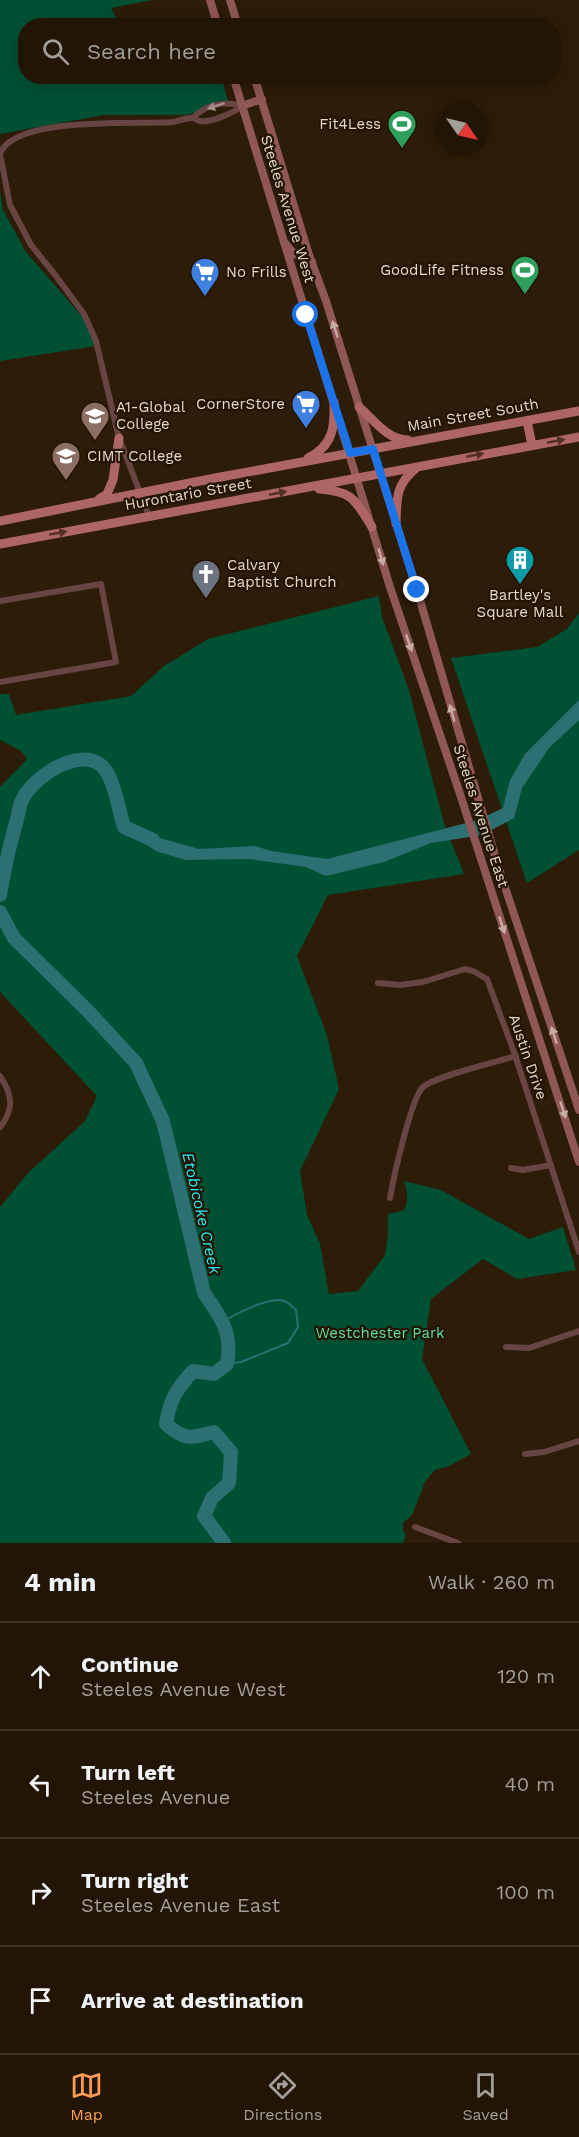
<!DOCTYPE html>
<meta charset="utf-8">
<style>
:root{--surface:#221505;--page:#2e2213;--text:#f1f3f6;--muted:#a29f9a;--line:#3f3427;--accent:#fd9d55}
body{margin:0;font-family:"Work Sans",sans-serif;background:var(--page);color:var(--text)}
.compass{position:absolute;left:435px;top:102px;width:54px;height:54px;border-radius:50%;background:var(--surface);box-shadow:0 3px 15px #0003;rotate:124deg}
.stop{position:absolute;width:18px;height:18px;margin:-14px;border:4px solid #1a73e8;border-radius:50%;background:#fff}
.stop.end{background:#1a73e8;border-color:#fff;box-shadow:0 2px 6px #0008}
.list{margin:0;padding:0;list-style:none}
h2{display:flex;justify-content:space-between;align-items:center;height:78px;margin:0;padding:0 24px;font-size:26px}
h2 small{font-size:20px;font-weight:400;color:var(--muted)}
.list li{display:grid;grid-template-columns:39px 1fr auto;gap:18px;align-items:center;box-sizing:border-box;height:108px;padding:0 24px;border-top:2px solid var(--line)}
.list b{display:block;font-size:22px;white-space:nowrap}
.list p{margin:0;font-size:20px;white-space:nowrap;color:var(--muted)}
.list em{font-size:20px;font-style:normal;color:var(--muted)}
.icon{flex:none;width:33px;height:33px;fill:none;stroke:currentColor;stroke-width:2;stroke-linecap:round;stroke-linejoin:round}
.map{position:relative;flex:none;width:579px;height:1543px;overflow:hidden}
.search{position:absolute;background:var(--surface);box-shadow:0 3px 15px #0003;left:18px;right:18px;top:18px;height:66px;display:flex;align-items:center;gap:15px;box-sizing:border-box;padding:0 21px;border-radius:24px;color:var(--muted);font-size:22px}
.sheet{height:510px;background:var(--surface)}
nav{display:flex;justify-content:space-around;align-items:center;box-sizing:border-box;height:84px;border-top:2px solid var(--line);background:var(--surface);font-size:16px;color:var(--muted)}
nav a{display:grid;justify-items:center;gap:3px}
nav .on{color:var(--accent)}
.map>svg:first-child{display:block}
</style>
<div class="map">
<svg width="579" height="1543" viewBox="0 0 579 1543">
<rect width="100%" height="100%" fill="#2d1c07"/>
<g fill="#005034">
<polygon points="0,0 152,0 111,8 120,25 26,26 26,76 221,77 229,104 186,115 104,115 0,134"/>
<polygon points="0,190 3,210 26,252 85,320 96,346 0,361"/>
<path d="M379 596 382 617 408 687 444 823 464 874 328 895 297 956 327 1035 339 1089 300 1171 307 1215 320 1244 329 1294 358 1291 385 1255 388 1235V1214L403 1211C410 1201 407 1192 404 1181L441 1190 529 1239 563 1227 576 1270 517 1279 483 1259 431 1299 422 1359 471 1454 449 1466 435 1470 425 1482 412 1515 403 1523V1530L406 1536 403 1543H0V1207L28 1173 85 1121 97 1096 0 992V787L27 759 21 751 0 740V694H9L16 715 131 696 164 666 208 639Z"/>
<polygon points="579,613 579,850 527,883 451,658 537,647 567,629"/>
</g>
<polygon fill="#2d7073" points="579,700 579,720 549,748 522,788 514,818 482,835 431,843 384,862 326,876 306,867 249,859 185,860 156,851 135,837 138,832 199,849 255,846 271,851 327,859 478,820 503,808 510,780 525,754"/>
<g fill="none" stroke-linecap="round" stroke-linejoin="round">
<path stroke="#2d7073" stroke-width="2" d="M222 1322C236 1314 263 1300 279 1300 286 1300 291 1305 296 1310L298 1327 288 1343 241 1362 227 1364"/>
<g stroke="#2d7073" stroke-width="14">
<path d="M0 895C4 871 9 847 16 823 18 816 19 807 22 800 33 777 79 746 102 766 114 777 119 811 124 827L153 840"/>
<path d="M0 912 14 938 88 1011 136 1063 163 1121 204 1293C221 1317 233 1334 227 1364L214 1374 193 1371C176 1390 170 1399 166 1424 185 1441 191 1438 214 1432L231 1452 229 1483 212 1498 204 1516 224 1543"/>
</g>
<g stroke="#684443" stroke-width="6">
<path d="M149 516 119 438 96 341 84 314 56 276 31 245 10 205 0 154C14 115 138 125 173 122 179 121 185 118 191 118 198 118 194 120 200 121 211 123 233 113 242 106 226 100 204 105 193 118"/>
<polyline points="0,601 101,584 116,662 0,682"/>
<polyline points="378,983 400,985 423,982 465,969 473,971 487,979 514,1052 579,1252"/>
<path d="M0 1076C12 1094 15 1109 0 1127"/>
<polyline points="511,1168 523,1170 551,1165"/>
<path d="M390 1198C393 1180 411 1098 423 1087 436 1076 496 1062 516 1056"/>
<polyline points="506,1347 529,1348 579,1331"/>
<polyline points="525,1454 544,1452 579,1441"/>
<polyline points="415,1527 458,1543"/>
</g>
<g stroke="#8f5756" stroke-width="8">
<polyline points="210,0 218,26"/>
<polyline points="230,0 238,26"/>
<polyline points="233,76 390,587 460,794 579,1162"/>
<polyline points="254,76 309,255 326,301 417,590 498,866 579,1110"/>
<polyline points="242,106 262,99"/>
<polyline points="286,244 294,254 312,262"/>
</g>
<g stroke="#ae6565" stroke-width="9">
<path d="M359 407C374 420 386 439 408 440"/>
<polyline points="527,421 532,445"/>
<path d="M308 458C333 446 335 427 334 402"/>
<path d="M319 489C353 491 355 500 372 527"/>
<polyline points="99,499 107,494 113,480 119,438"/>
<polyline points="0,521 215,478 579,411"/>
<path d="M396 524C397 498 395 486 416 468"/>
<polyline points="0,544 579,437"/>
</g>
</g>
<defs><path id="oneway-solid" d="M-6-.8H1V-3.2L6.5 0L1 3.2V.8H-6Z" transform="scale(1.5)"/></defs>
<use fill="#a68e88" href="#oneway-solid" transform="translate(216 106) rotate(162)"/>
<g fill="#c7aca3">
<use href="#oneway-solid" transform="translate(335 329) rotate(-107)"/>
<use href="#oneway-solid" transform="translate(381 557) rotate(73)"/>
<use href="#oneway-solid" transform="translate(409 643) rotate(71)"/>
<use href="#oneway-solid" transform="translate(452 713) rotate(-106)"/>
<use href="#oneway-solid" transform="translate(502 925) rotate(72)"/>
<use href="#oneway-solid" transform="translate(554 1035) rotate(-108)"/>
<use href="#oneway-solid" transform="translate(563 1110) rotate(72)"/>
</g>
<g fill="#543024">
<use href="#oneway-solid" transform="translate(556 441) rotate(-10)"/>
<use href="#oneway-solid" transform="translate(475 455) rotate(-11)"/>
<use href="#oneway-solid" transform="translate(278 493) rotate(-11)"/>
<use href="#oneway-solid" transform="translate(58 533) rotate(-10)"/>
</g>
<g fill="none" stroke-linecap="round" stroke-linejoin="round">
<polyline stroke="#1a73e8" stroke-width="8" points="306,315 350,453 373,449 417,590"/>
</g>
<defs>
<g id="stadium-pin" transform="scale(1.5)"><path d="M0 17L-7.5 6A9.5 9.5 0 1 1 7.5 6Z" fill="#2e9e5b" stroke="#231301"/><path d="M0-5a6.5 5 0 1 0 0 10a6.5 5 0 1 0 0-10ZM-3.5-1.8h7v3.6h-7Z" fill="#fff"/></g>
<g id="supermarket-pin" transform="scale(1.5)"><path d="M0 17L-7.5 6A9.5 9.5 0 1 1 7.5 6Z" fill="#3f7fe0" stroke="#231301"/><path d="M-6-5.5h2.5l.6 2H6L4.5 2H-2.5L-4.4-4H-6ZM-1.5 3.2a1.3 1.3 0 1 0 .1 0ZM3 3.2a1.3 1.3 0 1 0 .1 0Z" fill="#fff"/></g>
<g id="university-pin" transform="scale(1.5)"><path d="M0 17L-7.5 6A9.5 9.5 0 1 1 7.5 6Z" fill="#8d6e63" stroke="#231301"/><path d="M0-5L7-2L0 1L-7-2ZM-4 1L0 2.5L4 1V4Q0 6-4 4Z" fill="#fff"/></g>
<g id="building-pin" transform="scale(1.5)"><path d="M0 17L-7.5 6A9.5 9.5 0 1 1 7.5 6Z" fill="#0f9aa8" stroke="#231301"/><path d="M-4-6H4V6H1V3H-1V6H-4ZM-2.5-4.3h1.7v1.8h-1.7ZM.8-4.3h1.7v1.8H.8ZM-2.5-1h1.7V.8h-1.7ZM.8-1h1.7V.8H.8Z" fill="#fff"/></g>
<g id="church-pin" transform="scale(1.5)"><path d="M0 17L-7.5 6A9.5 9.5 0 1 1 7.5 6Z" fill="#6b7280" stroke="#231301"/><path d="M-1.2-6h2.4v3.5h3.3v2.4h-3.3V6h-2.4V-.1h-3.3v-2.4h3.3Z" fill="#fff"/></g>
</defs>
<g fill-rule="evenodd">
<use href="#stadium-pin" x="402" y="124"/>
<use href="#stadium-pin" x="525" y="270"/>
<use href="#supermarket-pin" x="205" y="272"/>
<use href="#supermarket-pin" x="306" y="404"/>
<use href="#university-pin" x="95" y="416"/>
<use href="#university-pin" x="66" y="456"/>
<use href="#building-pin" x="520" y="560"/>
<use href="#church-pin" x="206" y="574"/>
</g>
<g text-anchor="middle" stroke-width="4.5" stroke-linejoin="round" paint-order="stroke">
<g font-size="15" fill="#e5d9cd" stroke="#231301" text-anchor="start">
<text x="381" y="129" text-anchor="end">Fit4Less</text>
<text x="504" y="275" text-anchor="end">GoodLife Fitness</text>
<text x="226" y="277">No Frills</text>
<text x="285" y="409" text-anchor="end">CornerStore</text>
<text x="116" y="412">A1-Global<tspan x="116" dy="17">College</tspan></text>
<text x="87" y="461">CIMT College</text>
<text x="227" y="570">Calvary<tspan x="227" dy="17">Baptist Church</tspan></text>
<text x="520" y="600" text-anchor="middle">Bartley's<tspan x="520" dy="17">Square Mall</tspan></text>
</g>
<g font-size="15" fill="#e5d9cd" stroke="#231301">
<text transform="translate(288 209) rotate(73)" y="5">Steeles Avenue West</text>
<text transform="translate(473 415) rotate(-10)" y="5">Main Street South</text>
<text transform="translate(188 494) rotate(-10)" y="5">Hurontario Street</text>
<text transform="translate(481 816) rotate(72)" y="5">Steeles Avenue East</text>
<text transform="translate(528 1057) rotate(71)" y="5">Austin Drive</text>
</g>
<g font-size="15" fill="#5ddfa7" stroke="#231301">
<text x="380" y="1338">Westchester Park</text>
</g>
<g font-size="16" font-style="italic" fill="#26ecf5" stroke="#231301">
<text transform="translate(202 1213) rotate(77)" y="6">Etobicoke Creek</text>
</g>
</g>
</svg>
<svg class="compass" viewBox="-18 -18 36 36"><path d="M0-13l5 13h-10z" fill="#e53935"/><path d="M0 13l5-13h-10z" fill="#a29f9a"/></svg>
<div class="stop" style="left:306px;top:315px"></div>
<div class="stop end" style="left:417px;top:590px"></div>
<div class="search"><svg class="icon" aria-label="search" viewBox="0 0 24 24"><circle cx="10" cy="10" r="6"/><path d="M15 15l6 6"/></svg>Search here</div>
</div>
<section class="sheet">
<h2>4 min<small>Walk · 260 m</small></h2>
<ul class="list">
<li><svg class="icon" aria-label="ahead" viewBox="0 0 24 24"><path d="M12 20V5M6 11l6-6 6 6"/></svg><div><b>Continue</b><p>Steeles Avenue West</p></div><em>120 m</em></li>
<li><svg class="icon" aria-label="left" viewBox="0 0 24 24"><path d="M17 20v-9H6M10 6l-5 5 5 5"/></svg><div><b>Turn left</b><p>Steeles Avenue</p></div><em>40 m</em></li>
<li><svg class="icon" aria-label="right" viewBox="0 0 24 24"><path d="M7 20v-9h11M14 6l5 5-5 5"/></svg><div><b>Turn right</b><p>Steeles Avenue East</p></div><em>100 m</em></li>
<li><svg class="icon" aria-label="arrive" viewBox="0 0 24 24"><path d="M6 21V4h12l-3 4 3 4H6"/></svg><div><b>Arrive at destination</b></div></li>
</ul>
</section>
<nav>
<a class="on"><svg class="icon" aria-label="map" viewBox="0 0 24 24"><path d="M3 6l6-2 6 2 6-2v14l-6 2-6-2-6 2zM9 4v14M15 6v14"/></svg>Map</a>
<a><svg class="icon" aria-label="directions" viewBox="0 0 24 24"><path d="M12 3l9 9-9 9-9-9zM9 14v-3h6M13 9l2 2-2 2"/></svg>Directions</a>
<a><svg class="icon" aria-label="saved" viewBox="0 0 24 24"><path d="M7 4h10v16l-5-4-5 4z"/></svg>Saved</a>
</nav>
